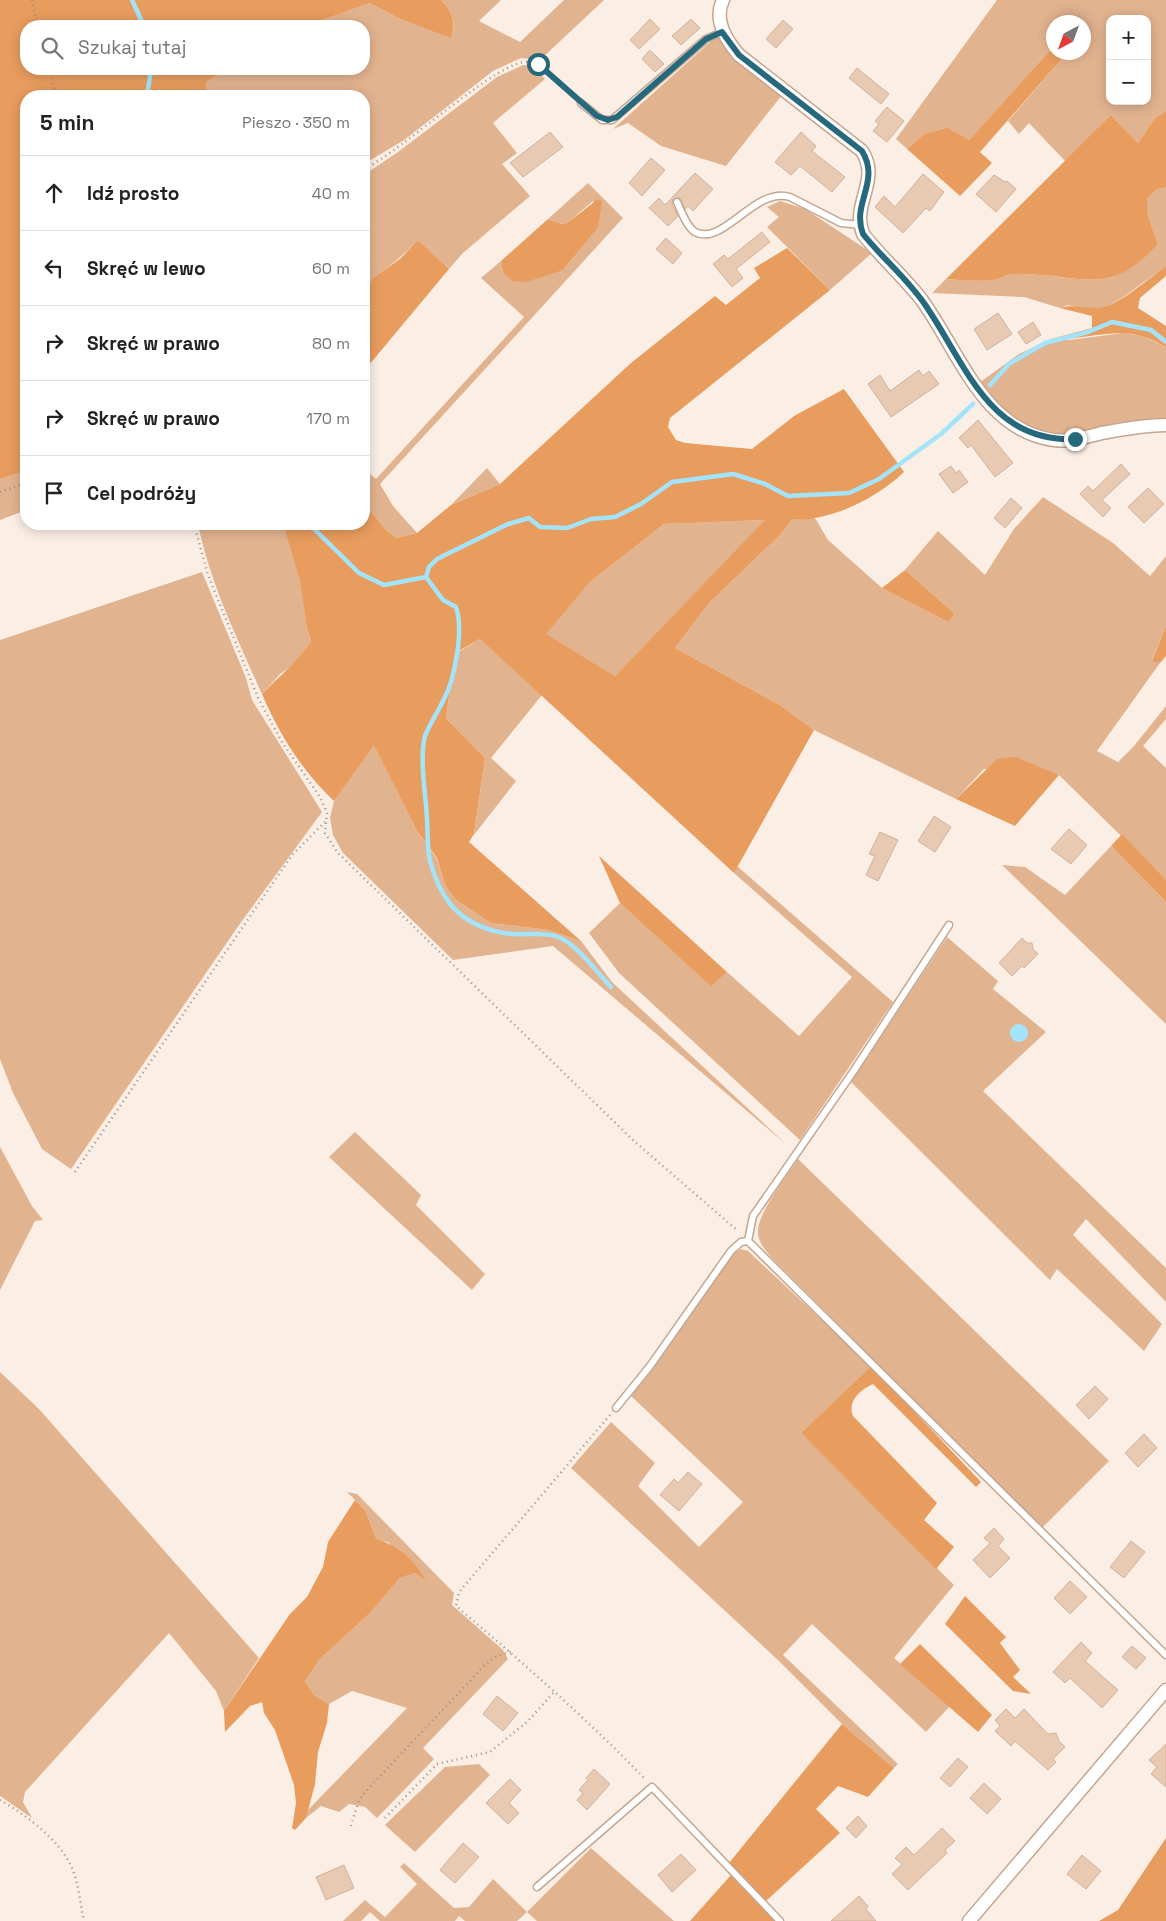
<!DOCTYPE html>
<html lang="pl">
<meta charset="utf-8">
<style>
:root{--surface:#fff;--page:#f6f6f6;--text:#222;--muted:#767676;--line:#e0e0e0}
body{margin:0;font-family:"Space Grotesk",sans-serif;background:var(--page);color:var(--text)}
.controls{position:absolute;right:15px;top:15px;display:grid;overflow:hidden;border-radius:10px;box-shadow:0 2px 12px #0003}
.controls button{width:45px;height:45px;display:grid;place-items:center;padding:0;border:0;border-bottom:1px solid var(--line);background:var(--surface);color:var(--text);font:25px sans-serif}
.compass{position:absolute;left:1046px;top:15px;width:45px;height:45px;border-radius:50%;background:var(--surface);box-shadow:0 2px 12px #0003;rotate:221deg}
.stop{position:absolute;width:15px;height:15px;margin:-11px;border:4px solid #27697c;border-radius:50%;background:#fff}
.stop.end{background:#27697c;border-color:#fff;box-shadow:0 1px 5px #0008}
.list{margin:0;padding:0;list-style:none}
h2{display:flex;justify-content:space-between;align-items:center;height:65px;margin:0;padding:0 20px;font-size:21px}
h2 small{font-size:16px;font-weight:400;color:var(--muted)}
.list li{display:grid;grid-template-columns:32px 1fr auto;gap:15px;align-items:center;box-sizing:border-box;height:75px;padding:0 20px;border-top:1px solid var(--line)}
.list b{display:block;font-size:19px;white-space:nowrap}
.list em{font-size:16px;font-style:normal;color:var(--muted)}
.icon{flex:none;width:28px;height:28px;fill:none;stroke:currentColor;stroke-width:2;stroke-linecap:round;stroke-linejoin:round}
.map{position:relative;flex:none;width:1166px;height:1921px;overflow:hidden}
.search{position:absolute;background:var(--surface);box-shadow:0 2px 12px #0003;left:20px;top:20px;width:350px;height:55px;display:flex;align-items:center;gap:12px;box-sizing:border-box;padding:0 18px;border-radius:20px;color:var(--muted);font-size:19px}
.panel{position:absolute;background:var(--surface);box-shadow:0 2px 12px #0003;left:20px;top:90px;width:350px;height:440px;border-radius:20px}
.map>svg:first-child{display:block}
</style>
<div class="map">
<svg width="1166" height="1921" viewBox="0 0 1166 1921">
<rect width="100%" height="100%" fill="#fbeee5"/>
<g fill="#e2b38f" fill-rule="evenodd">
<path d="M441 0H501L479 21 520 42 564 0H604L540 60 521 58 493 71 404 140 364 164V96H208L206 82 227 69H364V26H306L370 3 398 18 451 37C457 23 452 10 441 0Z"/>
<path d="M997 0H1166V111L1155 118 1138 143 1111 115 1066 162 1029 123 1019 134 1008 121 1067 53 1084 52V22H1054L1053 47 969 140 923 135 907 149 896 139ZM1110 19H1147V101H1110Z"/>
<polygon points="717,36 731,54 782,95 726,166 661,146 628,123 613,129"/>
<path d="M523 65H531L545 79 493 123 517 153 502 164 530 196 463 253 449 269 418 240C401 259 380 271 364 290V175L398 152 497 77Z"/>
<polygon points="588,183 623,218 380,484 393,506 417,533 397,538 387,531 364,503 364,469 376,479 524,317 481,278 501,261 503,273 563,270 598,228 593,201 567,223 562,224 548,219"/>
<path d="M1166 187V266L1122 298 1105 307 1086 309 1068 305 1060 308 1024 297 932 293 946 279C961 280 977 282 992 280 1000 280 1006 274 1014 274 1078 272 1106 301 1158 244L1147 213V199L1156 190Z"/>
<polygon points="780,201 805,209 872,253 830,290 767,227 779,217 767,207"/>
<path d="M1123 333 1142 336 1166 347V421C1138 425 1065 442 1040 433 1013 422 997 404 979 383L1019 354 1051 339 1069 340Z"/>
<polygon points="487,468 500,484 451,505"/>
<polygon points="26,471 26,510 0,520 0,479"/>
<polygon points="1043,497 1113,543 1150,576 1166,556 1166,626 1152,660 1160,663 1097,751 1118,762 1134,746 1166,706 1166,719 1143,746 1166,768 1166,880 1059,775 984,769 956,799 814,730 780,705 675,648 709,603 781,534 792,519 815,518 828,540 882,588 948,622 955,614 905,570 938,531 985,575 1014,529"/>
<polygon points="766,520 615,676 545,634 590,582 664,524"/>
<path d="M198 524H283L301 580 307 629 311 641 295 664 280 674 262 694C237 638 210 583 198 524Z"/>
<polygon points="202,572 246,678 252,700 322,812 239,925 71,1169 42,1149 13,1093 0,1059 0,640"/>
<polygon points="480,639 542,695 491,758 516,781 474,835 485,758 446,718 455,654"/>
<polygon points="374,744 417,831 437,859 445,885 456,900 491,923 548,930 581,941 612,982 787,1145 553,946 453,960 343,853 333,835 330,818 334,801"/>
<polygon points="1111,846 1166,902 1166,1024 1002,865 1025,867 1065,895"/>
<polygon points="737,866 893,1002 800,1140 619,973 589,933 620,903 711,985 727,972 799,1036 852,977 734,873"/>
<polygon points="947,937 998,981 993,989 1046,1032 983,1091 1166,1268 1166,1302 1086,1219 1073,1235 1162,1324 1144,1351 1057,1269 1050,1280 851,1082"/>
<polygon points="355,1132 421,1195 416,1205 485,1274 472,1290 329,1157"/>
<polygon points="0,1147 32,1206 43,1220 35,1221 0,1290"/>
<path d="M798 1159 1109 1461 1042 1528 773 1259C766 1251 758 1243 758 1232 757 1214 787 1176 798 1159Z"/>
<polygon points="741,1249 748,1251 871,1366 801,1433 954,1585 894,1658 950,1706 926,1732 812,1624 783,1655 898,1764 894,1768 842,1724 779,1661 571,1468 611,1422 655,1463 638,1486 699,1547 743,1502 631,1396 734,1253"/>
<polygon points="0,1372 39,1409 259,1658 224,1711 216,1691 169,1633 25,1792 23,1802 32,1818 0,1796"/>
<polygon points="347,1492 357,1494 454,1593 452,1605 503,1650 508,1659 423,1748 434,1759 377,1818 365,1807 349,1804 339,1812 321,1806 306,1818 308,1810 407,1708 352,1691 329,1704 314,1695 305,1681 320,1659 371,1612 400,1578 415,1573 425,1580 388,1542 376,1540 365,1510"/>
<polygon points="479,1764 490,1775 415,1852 385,1825 445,1767"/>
<polygon points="591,1848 674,1921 537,1921 527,1912 517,1921 465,1921 459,1916 455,1921 380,1921 370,1912 361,1921 343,1921 365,1900 385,1917 417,1884 400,1867 404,1863 454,1908 469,1907 493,1879 527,1912"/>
</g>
<g fill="#e89c5e" fill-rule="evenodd">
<path d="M0 0H441C453 11 456 23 451 38L398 18 370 3 306 26H26V69H227L206 82 208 96H26V471L0 479Z"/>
<polygon points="1053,47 1054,52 1067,53 980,152 992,163 960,196 907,149 923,135 947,128 969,140"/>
<path d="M1166 111V187L1156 190 1147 199V213L1158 244C1107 301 1079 272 1014 274 1006 274 1000 280 992 280 977 282 961 280 946 279L1111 115 1138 143 1155 118Z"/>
<polygon points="598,199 602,202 598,228 563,270 526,282 513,281 503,273 501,261 548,219 562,224 567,223"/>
<polygon points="418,240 449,269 364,371 364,290 375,277 401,258"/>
<path d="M787 248 830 290 670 418 668 427 676 440 685 443 752 449 794 416 844 389 904 472C881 494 846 513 815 518 808 520 799 519 792 519L781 534 709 603 675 648 780 705 814 730 734 873 480 639 455 653 446 718 485 758 474 834 469 842 581 941 548 930 491 923 456 900 445 885 437 858 417 831 374 745 334 801C302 771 279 734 262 694 280 675 297 663 311 641L307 629 300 580 283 524H364V503L387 531 397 538 417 533 451 505 500 484 631 363 715 296 726 305 760 278 754 268ZM765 520 615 676 546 634 590 582 664 524Z"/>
<path d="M1166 266V276L1140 298 1138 308 1166 326V347C1158 343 1149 338 1141 336 1112 328 1080 341 1051 339L1092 328V316L1060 308C1073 303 1088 310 1103 307 1122 303 1149 278 1166 266Z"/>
<polygon points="905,570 955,614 948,622 882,588"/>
<polygon points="1166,626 1166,656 1160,663 1152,661"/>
<polygon points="1016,757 1059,775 1015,826 956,799 997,759"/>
<polygon points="1122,834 1166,880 1166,902 1111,846"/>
<polygon points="599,856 727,972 711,986 620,903"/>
<path d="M871 1366 981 1482 976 1487 873 1384C860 1390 847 1401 853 1416L937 1503 924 1520 954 1547 936 1569 801 1433Z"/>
<path d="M355 1500 365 1510 376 1539C399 1545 415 1561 426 1581L415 1573 400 1578 371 1612 320 1659 305 1681 314 1695 329 1704 327 1723 318 1752 315 1784 306 1818 295 1830 292 1828 296 1803 294 1785 275 1730 264 1713 262 1702 250 1706 225 1732 224 1711 290 1614 307 1597 323 1567 328 1542Z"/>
<polygon points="965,1596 1006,1637 1000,1643 1020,1670 1013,1677 1031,1694 1013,1691 945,1624"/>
<polygon points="920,1644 992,1715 978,1732 900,1664"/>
<polygon points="842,1724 894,1768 868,1797 838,1786 816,1809 840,1833 765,1902 729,1863"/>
<polygon points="1166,1838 1166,1921 1099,1921 1118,1910"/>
<polygon points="731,1875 775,1921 690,1921"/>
</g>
<circle fill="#a3e4fa" cx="1019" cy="1033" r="9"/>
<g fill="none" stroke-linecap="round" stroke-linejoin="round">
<g stroke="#a3e4fa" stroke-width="4.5">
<polyline points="132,0 144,26"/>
<polyline points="149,96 148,90 151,69"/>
<polyline points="990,385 1009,364 1045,343 1088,332 1112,322 1151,330 1166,342"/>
<path d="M309 524 359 573 384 585 426 577 443 600 456 607C464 630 455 678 444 699 438 712 430 723 425 736 419 758 426 796 427 819 428 833 427 848 430 861 434 876 441 893 451 905 466 923 491 933 514 934 528 935 542 932 556 936 577 944 595 970 611 987"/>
<polyline points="426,577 429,567 437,559 508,524 529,518 540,527 567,528 591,519 615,517 641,504 672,482 733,474 765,484 788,496 849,493 879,479 941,434 973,404"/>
</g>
</g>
<g fill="#e8c9b2" stroke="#d1b39c">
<polygon points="650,19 660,29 639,49 630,40"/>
<polygon points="691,19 700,28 681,45 672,36"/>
<polygon points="783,20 793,29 776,48 766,39"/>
<polygon points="650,50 664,64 655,72 642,59"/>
<polygon points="857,68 889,94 881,104 849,78"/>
<polygon points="887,107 904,121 887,142 873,131 879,124 875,121"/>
<polygon points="550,132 563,147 523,177 510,163"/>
<polygon points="801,132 816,146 812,151 845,177 832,192 800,166 791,175 775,162"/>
<polygon points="651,158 665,170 642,196 629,183"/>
<polygon points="695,173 713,189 693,211 688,206 685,209 680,198 673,199 672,204 678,216 668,226 649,208 659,198 665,205"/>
<polygon points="923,174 944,192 930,211 926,208 903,233 875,207 884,196 895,207"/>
<polygon points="994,175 1005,182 1007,181 1016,189 996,212 976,194"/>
<polygon points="762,232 770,242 736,269 743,278 732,287 713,264 724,255 728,259"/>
<polygon points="666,238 682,253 673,264 656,249"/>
<polygon points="998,313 1012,334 987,350 974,329"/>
<polygon points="1033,322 1041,335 1026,344 1018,332"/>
<polygon points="919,370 923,376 929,371 939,384 891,417 868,384 880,375 890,391"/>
<polygon points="978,420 1013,463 995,477 971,445 968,448 959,438"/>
<polygon points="1121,464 1130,474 1102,500 1111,508 1103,517 1080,494 1088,486 1093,491"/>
<polygon points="951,466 956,473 959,470 968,482 953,493 939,474"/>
<polygon points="1148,488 1164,504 1144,523 1128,507"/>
<polygon points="1011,498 1022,508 1005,528 994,518"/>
<polygon points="934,816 951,827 935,852 918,841"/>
<polygon points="1069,829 1087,845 1071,864 1051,849"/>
<polygon points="880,832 898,840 878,881 866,875 875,856 869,854"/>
<polygon points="1022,938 1027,943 1032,943 1033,949 1038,954 1024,968 1022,966 1012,976 999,963"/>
<polygon points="1095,1386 1108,1399 1089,1419 1076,1405"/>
<polygon points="1144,1434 1157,1448 1138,1467 1125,1453"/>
<polygon points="688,1472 702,1484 679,1511 660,1495 674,1479 678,1483"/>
<polygon points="994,1528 1004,1539 998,1546 1010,1558 990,1578 973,1560 990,1543 984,1538"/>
<polygon points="1131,1541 1145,1552 1124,1578 1110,1567"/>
<polygon points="1070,1581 1087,1597 1070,1614 1054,1598"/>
<polygon points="1081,1642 1092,1653 1085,1661 1118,1690 1102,1708 1070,1678 1065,1683 1053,1672"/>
<polygon points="1132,1646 1146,1658 1136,1669 1122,1657"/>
<polygon points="497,1696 518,1713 503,1731 483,1714"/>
<polygon points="1006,1709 1015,1718 1024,1709 1048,1734 1056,1733 1059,1741 1065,1747 1053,1759 1056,1762 1048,1770 1015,1741 1011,1746 995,1731 1000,1726 995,1720"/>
<polygon points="1166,1744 1166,1787 1151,1774 1157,1767 1149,1760"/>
<polygon points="958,1758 968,1767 950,1787 940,1778"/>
<polygon points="594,1769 610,1784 587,1810 577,1800 583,1793 579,1790 588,1780 586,1778"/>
<polygon points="510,1779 521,1790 509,1803 519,1813 508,1824 486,1803"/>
<polygon points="984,1783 1001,1799 987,1814 970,1798"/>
<polygon points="858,1816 867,1826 856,1838 846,1828"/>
<polygon points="942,1828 955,1841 945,1850 947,1853 908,1890 892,1874 902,1864 895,1858 906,1847 914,1855"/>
<polygon points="463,1843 479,1857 455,1883 440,1870"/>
<polygon points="681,1854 696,1870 672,1892 658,1875"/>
<polygon points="1082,1855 1101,1871 1086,1889 1067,1874"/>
<polygon points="344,1865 354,1888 326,1900 316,1877"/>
<polygon points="859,1896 868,1906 866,1909 876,1921 831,1921"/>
</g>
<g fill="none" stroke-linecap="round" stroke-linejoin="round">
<g stroke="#c4a690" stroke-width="9">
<g id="service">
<polyline points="581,103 602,120 612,120 706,39 722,32"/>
<path d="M677 202C681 211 687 227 695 232 723 247 755 186 790 197L841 223 860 225"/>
<polyline points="949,925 853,1072 753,1216 748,1241 1166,1655"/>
<polyline points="616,1408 650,1366 731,1251 741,1242 748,1241"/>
<polyline points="537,1887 652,1787 780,1921"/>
</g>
</g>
<g stroke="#c4a690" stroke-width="15">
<g id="minor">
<path d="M723 0C713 20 726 40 739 55L862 151C881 181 851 203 863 234 881 257 903 276 921 299 958 349 983 431 1054 440 1070 442 1087 437 1102 433 1124 429 1144 425 1166 425"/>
<polyline points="969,1921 1166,1690"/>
</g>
</g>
<g stroke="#9d9188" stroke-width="2.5" stroke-dasharray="1 4" stroke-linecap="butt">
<polyline points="32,0 38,26"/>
<polyline points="48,69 57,96"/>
<path d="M364 169C401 152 501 57 529 62 546 65 563 85 575 97"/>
<polyline points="0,492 26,483"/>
<polyline points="194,524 208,575 259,700 282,742 320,797 327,813 325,833 338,853 634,1141 738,1231"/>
<polyline points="75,1172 292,855 325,822"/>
<path d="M610 1415 459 1592 456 1606C522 1662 586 1718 646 1780"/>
<path d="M0 1800C26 1815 60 1840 72 1868 79 1884 80 1904 84 1921"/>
<polyline points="385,1818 437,1764 490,1752 528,1721 555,1691"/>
<path d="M351 1826 359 1800 366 1791 470 1681C483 1666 491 1656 511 1652"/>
</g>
<use href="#service" stroke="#fff" stroke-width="6"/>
<use href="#minor" stroke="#fff" stroke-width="12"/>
</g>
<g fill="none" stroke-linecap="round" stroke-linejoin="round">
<path stroke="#27697c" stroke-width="6" d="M538 64 597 116 608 120 617 117 706 39 722 32 739 55 862 151C881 182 851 203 863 234 883 259 908 279 926 306 966 365 990 443 1075 439"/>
</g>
</svg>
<div class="controls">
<button>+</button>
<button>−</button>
</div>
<svg class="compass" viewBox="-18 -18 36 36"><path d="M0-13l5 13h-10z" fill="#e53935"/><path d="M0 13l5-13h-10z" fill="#767676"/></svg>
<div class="stop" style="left:538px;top:64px"></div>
<div class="stop end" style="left:1075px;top:439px"></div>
<div class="search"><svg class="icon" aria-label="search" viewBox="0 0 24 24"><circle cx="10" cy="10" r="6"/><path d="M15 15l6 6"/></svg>Szukaj tutaj</div>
<section class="panel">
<h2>5 min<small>Pieszo · 350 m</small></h2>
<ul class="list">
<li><svg class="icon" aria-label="ahead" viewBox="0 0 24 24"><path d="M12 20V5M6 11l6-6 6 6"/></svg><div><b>Idź prosto</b></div><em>40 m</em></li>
<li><svg class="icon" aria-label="left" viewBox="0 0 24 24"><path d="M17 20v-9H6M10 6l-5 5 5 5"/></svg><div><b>Skręć w lewo</b></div><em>60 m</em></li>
<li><svg class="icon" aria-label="right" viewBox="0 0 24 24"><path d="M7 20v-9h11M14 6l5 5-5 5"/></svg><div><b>Skręć w prawo</b></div><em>80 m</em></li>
<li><svg class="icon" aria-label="right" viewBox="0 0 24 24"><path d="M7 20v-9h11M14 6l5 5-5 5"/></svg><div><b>Skręć w prawo</b></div><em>170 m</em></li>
<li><svg class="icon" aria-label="arrive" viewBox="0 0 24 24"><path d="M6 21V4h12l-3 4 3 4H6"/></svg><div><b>Cel podróży</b></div></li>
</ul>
</section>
</div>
